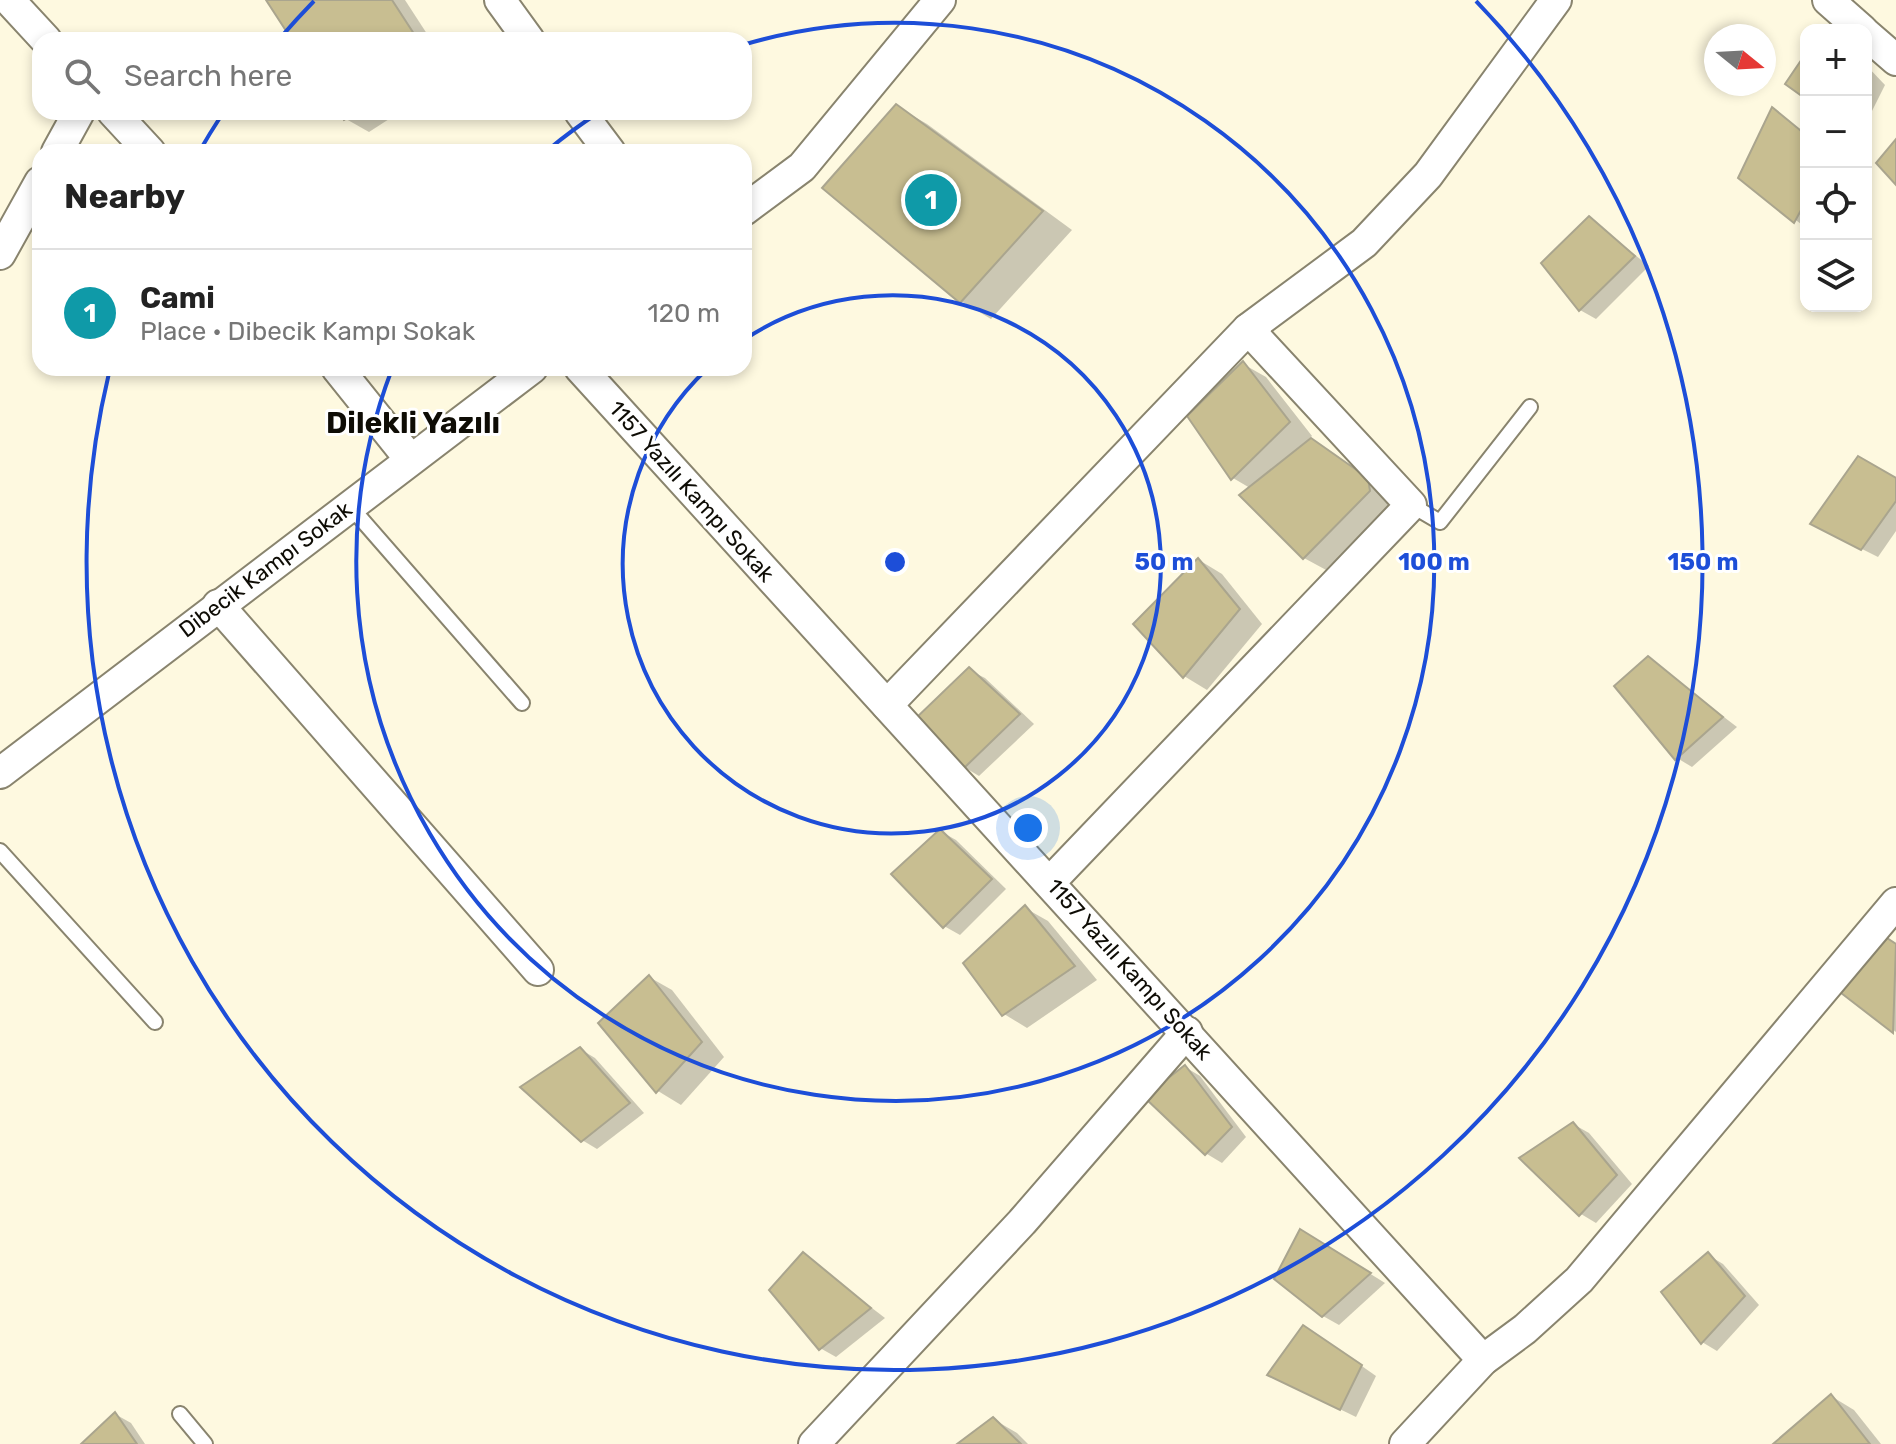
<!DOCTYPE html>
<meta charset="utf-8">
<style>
:root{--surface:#fff;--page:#f2f2f2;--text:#222;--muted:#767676;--line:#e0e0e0;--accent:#0f766e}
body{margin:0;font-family:Rubik,sans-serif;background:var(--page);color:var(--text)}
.controls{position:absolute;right:24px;top:24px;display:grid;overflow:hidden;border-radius:16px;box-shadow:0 4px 12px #0003}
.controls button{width:72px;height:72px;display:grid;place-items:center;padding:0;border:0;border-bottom:2px solid var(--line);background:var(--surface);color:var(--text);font:40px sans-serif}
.compass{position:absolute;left:1704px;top:24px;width:72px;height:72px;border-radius:50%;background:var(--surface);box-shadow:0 4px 12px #0003;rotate:108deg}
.you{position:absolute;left:1028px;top:828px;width:28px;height:28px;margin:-20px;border:6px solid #fff;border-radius:50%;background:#1a73e8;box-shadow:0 0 0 12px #1a73e833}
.badge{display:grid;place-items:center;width:52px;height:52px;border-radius:50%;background:var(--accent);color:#fff;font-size:26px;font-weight:700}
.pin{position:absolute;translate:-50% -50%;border:4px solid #fff;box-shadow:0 2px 8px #0006}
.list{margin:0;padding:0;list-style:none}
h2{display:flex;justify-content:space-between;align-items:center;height:104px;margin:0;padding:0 32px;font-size:34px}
h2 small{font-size:26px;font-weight:400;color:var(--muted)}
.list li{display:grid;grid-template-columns:52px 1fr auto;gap:24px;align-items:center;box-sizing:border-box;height:128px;padding:0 32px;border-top:2px solid var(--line)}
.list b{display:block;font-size:30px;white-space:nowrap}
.list p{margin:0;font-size:26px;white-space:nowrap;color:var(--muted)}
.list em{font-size:26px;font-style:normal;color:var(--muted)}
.icon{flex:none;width:44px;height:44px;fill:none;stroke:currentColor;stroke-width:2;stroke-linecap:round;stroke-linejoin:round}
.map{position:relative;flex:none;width:1896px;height:1444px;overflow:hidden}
.search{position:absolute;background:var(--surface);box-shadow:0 4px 12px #0003;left:32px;top:32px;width:720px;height:88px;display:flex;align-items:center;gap:20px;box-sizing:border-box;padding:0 28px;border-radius:24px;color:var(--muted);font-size:30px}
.panel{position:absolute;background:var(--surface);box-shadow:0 4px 12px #0003;left:32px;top:144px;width:720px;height:232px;border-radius:24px}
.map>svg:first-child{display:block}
</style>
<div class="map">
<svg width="1896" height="1444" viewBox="0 0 1896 1444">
<rect width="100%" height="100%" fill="#fef9e0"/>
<g fill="#0003">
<polygon points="269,0 405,0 431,40 295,40"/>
<polygon points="1866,65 1885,85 1866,123"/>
<polygon points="896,106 927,124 1072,230 991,319 961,301"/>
<polygon points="1772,110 1806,134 1806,228 1741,177"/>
<polygon points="341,112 400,112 369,132 346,119"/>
<polygon points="1589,219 1649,266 1596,319 1580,310 1544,264"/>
<polygon points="1243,364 1266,377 1312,436 1309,439 1391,494 1393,505 1328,571 1304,558 1250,488 1233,478"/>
<polygon points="1896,480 1896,531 1878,557 1828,532"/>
<polygon points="1199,560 1222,574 1262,624 1207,690 1184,676"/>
<polygon points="1648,659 1737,727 1692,767 1677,758"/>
<polygon points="969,670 985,678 1034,724 979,776 964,767"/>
<polygon points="940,831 956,840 1006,889 960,935 944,926"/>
<polygon points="1025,908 1048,921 1097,980 1027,1028 1004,1014"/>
<polygon points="1885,939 1896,945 1896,1032 1835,985"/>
<polygon points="649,977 672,990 724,1057 681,1105 658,1091 600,1024"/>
<polygon points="580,1049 595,1058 644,1113 597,1149 582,1140"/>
<polygon points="1185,1067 1200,1076 1246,1137 1222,1163 1207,1154 1147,1097"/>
<polygon points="1573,1124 1589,1133 1632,1184 1596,1223 1581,1214"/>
<polygon points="1316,1240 1385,1283 1339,1325 1323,1316"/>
<polygon points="803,1255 885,1318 836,1357 820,1348"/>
<polygon points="1708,1255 1723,1264 1759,1305 1717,1351 1702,1342"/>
<polygon points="1319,1336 1376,1376 1356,1417 1270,1375"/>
<polygon points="1831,1396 1854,1410 1881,1444 1776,1444"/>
<polygon points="115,1414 131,1423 145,1444 83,1444"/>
<polygon points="993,1419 1017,1433 1028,1444 960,1444"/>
</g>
<g fill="#c8be91" stroke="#aaa58e" stroke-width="2">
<polygon points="266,0 392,0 418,40 292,40"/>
<polygon points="1806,53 1806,99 1785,84"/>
<polygon points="896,104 1043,211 960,303 822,188"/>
<polygon points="1772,107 1806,135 1806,201 1794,223 1738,178"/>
<polygon points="339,112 357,112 344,120"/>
<polygon points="1896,139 1896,185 1876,163"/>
<polygon points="1589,216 1635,256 1579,311 1541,263"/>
<polygon points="1243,361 1290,422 1231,480 1187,416"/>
<polygon points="1311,438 1368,478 1370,491 1303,559 1239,495"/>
<polygon points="1858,456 1896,478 1896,501 1861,550 1810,524"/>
<polygon points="1198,558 1240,609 1183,678 1133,624"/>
<polygon points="1648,656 1723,717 1675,760 1614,686"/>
<polygon points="969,667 1020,714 963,769 915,719"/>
<polygon points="940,829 992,879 943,928 891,874"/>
<polygon points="1025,905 1075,966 1002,1016 963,963"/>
<polygon points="1884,936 1896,944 1893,1033 1832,986"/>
<polygon points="649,975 702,1042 656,1093 598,1023"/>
<polygon points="580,1047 630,1103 581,1142 520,1087"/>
<polygon points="1185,1065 1232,1127 1205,1155 1144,1097"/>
<polygon points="1573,1122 1617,1175 1579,1216 1519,1158"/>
<polygon points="1300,1229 1371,1273 1322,1317 1274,1279"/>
<polygon points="803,1252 871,1308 819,1350 769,1290"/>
<polygon points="1708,1252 1745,1296 1701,1344 1661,1292"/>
<polygon points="1303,1325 1362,1365 1340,1410 1267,1375"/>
<polygon points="1831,1394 1870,1444 1773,1444"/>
<polygon points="115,1412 137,1444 81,1444"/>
<polygon points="993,1417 1021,1444 957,1444"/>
</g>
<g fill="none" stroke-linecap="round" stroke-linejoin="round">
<g stroke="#89846e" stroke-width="18">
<g id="service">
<polyline points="349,505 522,703"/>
<polyline points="1411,505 1440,522 1530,407"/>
<polyline points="0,851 155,1022"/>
<polyline points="180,1414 205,1444"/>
</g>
</g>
<g stroke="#89846e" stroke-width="34">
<g id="minor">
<polyline points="9,0 46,40"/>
<polyline points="500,0 529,40"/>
<polyline points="1828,0 1862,30"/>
<polyline points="1866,34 1896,60"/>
<polyline points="113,112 150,152"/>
<polyline points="580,112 610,152"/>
<polyline points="57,152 79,112"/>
<polyline points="744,210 802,167 940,0"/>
<polyline points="0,254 40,182"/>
<polyline points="1248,329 1364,243 1428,175 1556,0"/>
<polyline points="337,368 410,459"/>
<polyline points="580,368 1483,1360"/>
<polyline points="218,605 538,970"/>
<polyline points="887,705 1248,329 1411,505 1050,882"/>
<polyline points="0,773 532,368"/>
<polyline points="814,1444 1022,1222 1187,1032"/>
<polyline points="1405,1444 1483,1360 1525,1329 1579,1280 1896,903"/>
</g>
</g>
<use href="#service" stroke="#fff" stroke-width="14"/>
<use href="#minor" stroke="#fff" stroke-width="30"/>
</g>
<g fill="none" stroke="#1d4ed8" stroke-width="4">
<path d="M745 339A269 269 0 1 1 708 368"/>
<path d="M549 149A539 539 0 0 1 598 113M746 44A539 539 0 1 1 392 369"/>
<path d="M199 152A808 808 0 0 1 221 116M281 37A808 808 0 0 1 314 1M1476 1A808 808 0 1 1 109 373"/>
</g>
<g text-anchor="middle" stroke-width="6" stroke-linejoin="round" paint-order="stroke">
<g font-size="22" fill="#0e0c05" stroke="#fff">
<text transform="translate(692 491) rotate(48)" y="8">1157 Yazılı Kampı Sokak</text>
<text transform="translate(265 569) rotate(-37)" y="8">Dibecik Kampı Sokak</text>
<text transform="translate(1130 969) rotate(48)" y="8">1157 Yazılı Kampı Sokak</text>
</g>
<g font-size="30" font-weight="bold" fill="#0e0c05" stroke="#fff">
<text x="413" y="433">Dilekli Yazılı</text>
</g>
</g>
<circle cx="895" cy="562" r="12" fill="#1d4ed8" stroke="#fff" stroke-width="4"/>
<g font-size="24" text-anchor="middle" font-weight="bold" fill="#1d4ed8" stroke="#fff" stroke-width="6" stroke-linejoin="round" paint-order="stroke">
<text x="1164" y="570">50 m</text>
<text x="1434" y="570">100 m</text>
<text x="1703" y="570">150 m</text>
</g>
</svg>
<div class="controls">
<button>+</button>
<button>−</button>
<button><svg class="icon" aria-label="locate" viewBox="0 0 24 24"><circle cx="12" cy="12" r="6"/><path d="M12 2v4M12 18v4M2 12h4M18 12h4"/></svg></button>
<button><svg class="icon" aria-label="layers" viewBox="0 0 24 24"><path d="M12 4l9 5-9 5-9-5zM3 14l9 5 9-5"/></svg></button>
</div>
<svg class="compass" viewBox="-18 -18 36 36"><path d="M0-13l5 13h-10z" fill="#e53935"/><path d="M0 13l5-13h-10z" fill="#767676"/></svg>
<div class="you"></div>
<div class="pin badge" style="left:931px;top:200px;background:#0f9aa8">1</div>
<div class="search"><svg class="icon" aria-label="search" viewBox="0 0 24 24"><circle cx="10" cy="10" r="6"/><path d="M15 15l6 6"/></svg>Search here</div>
<section class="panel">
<h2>Nearby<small></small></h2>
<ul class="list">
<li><span class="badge" style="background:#0f9aa8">1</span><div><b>Cami</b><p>Place · Dibecik Kampı Sokak</p></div><em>120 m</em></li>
</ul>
</section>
</div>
